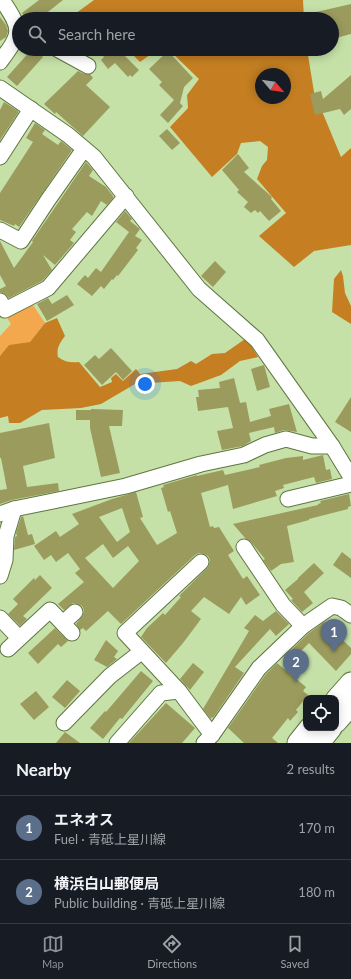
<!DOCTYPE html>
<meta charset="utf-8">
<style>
:root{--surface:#171b24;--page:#242831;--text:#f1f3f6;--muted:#9ea1a6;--line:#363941;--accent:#8c9099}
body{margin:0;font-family:Lato,"Noto Sans JP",sans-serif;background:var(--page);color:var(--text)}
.controls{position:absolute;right:12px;bottom:12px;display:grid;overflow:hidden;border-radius:8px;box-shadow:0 2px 10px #0003}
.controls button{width:36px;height:36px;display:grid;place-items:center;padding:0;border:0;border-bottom:1px solid var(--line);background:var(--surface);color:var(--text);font:20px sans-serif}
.compass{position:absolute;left:255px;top:68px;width:36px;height:36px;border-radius:50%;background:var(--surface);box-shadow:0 2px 10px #0003;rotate:119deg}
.you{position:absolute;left:145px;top:384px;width:14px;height:14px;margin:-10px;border:3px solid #fff;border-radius:50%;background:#1a73e8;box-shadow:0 0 0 6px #1a73e833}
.badge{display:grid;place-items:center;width:26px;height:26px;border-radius:50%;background:var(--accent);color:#fff;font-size:13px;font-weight:700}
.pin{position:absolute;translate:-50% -33px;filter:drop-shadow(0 1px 2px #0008)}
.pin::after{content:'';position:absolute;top:21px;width:14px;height:12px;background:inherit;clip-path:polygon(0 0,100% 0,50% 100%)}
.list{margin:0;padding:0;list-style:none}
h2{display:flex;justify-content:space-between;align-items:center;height:52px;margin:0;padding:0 16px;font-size:17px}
h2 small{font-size:13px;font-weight:400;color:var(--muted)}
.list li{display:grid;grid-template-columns:26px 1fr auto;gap:12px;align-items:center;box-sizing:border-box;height:64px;padding:0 16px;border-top:1px solid var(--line)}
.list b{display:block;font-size:15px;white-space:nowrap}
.list p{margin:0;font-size:13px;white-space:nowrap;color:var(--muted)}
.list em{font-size:13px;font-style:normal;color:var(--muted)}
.icon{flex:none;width:22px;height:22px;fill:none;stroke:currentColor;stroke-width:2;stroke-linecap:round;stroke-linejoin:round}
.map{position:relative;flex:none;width:351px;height:743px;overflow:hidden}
.search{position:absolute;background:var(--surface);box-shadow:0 2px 10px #0003;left:12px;right:12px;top:12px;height:44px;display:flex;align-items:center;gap:10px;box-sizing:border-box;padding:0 14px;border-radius:22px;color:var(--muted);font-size:15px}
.sheet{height:180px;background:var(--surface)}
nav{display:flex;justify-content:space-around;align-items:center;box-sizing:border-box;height:56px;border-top:1px solid var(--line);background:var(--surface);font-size:11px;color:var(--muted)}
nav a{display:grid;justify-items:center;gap:2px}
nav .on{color:var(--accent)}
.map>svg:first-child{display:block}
</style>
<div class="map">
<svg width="351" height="743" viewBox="0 0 351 743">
<rect width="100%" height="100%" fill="#c6e1a7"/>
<polygon fill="#f4a84d" points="31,302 45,323 30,342 25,344 17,344 5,350 0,356 0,336 11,324 6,316"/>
<g fill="#c57f22" fill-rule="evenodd">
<polygon points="94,0 303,0 304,19 68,19"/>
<polygon points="127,49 158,49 140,62"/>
<path d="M168 49H307L314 92 341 157 351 148V245L314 251 294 267 259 236 286 213 257 179 262 166 267 160 268 147 260 141 241 143 237 154 212 177 170 127 188 108 187 95 199 79ZM261 74H285V98H261Z"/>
<polygon points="341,270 343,276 345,293 351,306 351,324 332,312 334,279"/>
<path d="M57 318 65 336C60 343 56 348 58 357 65 362 71 363 79 362L100 387 112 382 111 378 116 374 123 381 136 369 140 374 177 369 191 361 196 364 212 354 225 353 245 339 248 341 258 357 240 361 221 375 191 386 180 381 135 384 101 404 81 408 42 410 20 423H9L8 416 0 418V356L9 345 30 342 45 323Z"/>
</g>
<g fill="#9b9b5e" fill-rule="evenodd">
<polygon points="39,0 63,0 39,19 26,19 22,13"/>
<polygon points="351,4 351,34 332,39 332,19 304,19 303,15"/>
<polygon points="0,17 6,25 8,31 6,37 0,41"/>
<polygon points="32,49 34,49 43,57 17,86 7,77"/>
<polygon points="97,49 131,49 124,55 139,70 132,77 130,75 128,77 115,63 108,69 101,60 104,57"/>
<polygon points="168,51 193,78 184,87 180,103 183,106 168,123 160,115 174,100 159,85 162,82 149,69"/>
<polygon points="78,71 84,74 90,74 93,78 86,85 110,107 83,136 56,112 55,114 44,104"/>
<polygon points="351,75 351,109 344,115 340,109 315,115 310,94 321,91 323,99"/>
<polygon points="4,102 18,111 18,113 0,140 0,110"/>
<polygon points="35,123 45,130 42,134 58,145 61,141 72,150 19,227 15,224 14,226 0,220 0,193 33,142 26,138"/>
<polygon points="167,129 180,143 172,150 159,136"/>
<polygon points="238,154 249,168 244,172 272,197 271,199 281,211 269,221 260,211 258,213 255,210 251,213 244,207 248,202 237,192 239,190 222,170"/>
<polygon points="86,162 93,170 89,176 106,187 113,196 113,198 107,205 101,201 92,216 87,212 72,229 76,232 70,240 74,243 55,265 43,255 52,270 42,281 9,298 5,294 0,292 0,289 6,286 0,275 0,241 14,268 33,242 32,241"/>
<polygon points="125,211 132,219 130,221 140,229 135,236 142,240 136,248 138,250 118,276 117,275 113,280 112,279 104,289 101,286 92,296 77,284 85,275 88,278 96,268 101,272 129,232 116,222"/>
<polygon points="215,261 226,272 213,287 201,276"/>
<polygon points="67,295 74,305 47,321 37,304 48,298 52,304"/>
<polygon points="111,348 132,371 123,380 116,372 102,385 84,365 95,355 99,359"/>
<polygon points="264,365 270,387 257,391 251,369"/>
<polygon points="234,378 240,403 246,402 250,422 271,416 269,409 289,404 297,432 284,430 275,433 274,427 249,433 251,441 243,446 222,450 217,431 233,428 228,407 198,411 196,397 199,397 198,390 220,388 219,382"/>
<polygon points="351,397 351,432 335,422"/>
<polygon points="91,409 123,410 122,426 109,426 120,473 101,477 90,428 90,420 76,420 76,410 91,410"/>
<polygon points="49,423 55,458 23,466 27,487 58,483 59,491 12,500 0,504 0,490 7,489 1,458 0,458 0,433"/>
<path d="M323 455 326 470 330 469 332 479 316 483 314 477 283 485 284 488 275 491 277 496 233 509 228 485 201 493 210 527 213 526 214 528 219 527 234 551 228 555 243 579 247 576 260 595 246 605 241 597 229 614 204 597 191 611 201 619 183 643 166 663 141 637 147 628 163 613 165 615 181 597 179 596 207 568 209 565 210 560 208 556 204 554 199 553 195 555 121 624 108 611 86 631 83 628 80 630 76 624 83 615 84 610 82 606 78 604 73 603 64 610 58 604 84 582 75 573 80 569 68 553 56 562 51 555 44 560 34 546 56 531 60 537 79 524 72 514 112 499 136 492 143 517 140 518 157 545 177 533 170 511 168 512 161 488 164 487 163 485 197 475V476L223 470 225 475 260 467 259 465 286 458 303 456V460ZM122 508 130 532 117 542 99 517ZM103 544 113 558 128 546 139 561 113 588 85 558Z"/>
<polygon points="349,494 351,506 348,507 348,509 309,519 309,520 287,526 294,562 281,564 271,571 263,560 265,559 251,542 246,539 233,524 318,505 318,504 321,503 320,501"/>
<polygon points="23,516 28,535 32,534 35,544 14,550 15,537 17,536 16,533 21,517"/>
<polygon points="342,552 351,559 351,578 333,565"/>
<polygon points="314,563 324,573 304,592 313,603 302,612 291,600 293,599 285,590 298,579 298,578"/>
<polygon points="40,575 52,588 23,616 27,619 20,626 8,614 18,604 13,599 34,578 35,580"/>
<polygon points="276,611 289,624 276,636 270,629 235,667 244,673 213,718 212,717 211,719 203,709 249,631 244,628 255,615 263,621"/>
<polygon points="324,622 351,648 351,654 336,671 309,643 297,655 291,650 309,633"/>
<polygon points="55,628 68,641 61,647 58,644 38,664 28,653"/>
<polygon points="106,640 118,651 114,657 117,659 107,667 94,660"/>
<polygon points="193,663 204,672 190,690 180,679"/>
<polygon points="277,663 306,687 303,691 308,695 296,710 298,712 290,721 288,718 272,738 278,743 244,743 228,728 266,674"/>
<polygon points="141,671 153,681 122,719 120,718 103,739 90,728 105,711 106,712"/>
<polygon points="67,680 80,691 65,708 52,697"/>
<polygon points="36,691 49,707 34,720 20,704"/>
<polygon points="166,703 195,728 182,743 129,743"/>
<polygon points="65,732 80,743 56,743"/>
</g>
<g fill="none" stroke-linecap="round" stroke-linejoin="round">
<g stroke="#5f7641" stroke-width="17">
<g id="minor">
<polyline points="57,49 88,66"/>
<path d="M0 62C21 33 23 31 2 0"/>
<polyline points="0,88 68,135 94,157 199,289 257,340 332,446"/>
<polyline points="0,157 31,109"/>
<polyline points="0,230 21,241 48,200 84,149"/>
<polyline points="0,301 5,310 48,288 126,196"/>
<polyline points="288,499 351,484"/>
<polyline points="0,514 14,509 126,486 201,464 244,455 265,445 286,439 312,446 332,446 351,477"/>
<polyline points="244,547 283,605 303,626 332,606 341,608 351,615"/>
<polyline points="201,562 125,633 179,691 212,735"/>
<polyline points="0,576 5,560 6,536 14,509"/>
<polyline points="0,618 19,638"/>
<polyline points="63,623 75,612"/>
<polyline points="8,649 50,610 72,633"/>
<polyline points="64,723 110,676 141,652"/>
<polyline points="117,743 161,693 179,691"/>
<polyline points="204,743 212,735 259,668 303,626"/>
</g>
</g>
<g stroke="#5f7641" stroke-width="23">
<g id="secondary">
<polyline points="336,700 351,683"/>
<polyline points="336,722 351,705"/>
<polyline points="298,743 310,728"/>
<polyline points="319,743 331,728"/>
</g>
</g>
<use href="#minor" stroke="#fff" stroke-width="15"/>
<use href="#secondary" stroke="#fff" stroke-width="21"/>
</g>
</svg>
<div class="controls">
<button><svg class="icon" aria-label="locate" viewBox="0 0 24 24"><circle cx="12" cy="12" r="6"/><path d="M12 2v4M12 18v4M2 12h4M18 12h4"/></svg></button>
</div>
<svg class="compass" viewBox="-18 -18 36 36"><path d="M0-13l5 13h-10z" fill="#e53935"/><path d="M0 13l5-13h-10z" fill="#9ea1a6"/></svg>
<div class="you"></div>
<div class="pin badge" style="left:334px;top:652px;background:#5c6f8a">1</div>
<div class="pin badge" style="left:296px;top:682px;background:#5c6f8a">2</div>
<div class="search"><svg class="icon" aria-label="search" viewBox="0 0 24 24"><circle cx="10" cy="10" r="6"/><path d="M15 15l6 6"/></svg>Search here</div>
</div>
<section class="sheet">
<h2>Nearby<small>2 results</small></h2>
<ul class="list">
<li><span class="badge" style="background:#5c6f8a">1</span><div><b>エネオス</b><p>Fuel · 青砥上星川線</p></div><em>170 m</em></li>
<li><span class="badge" style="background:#5c6f8a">2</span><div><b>横浜白山郵便局</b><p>Public building · 青砥上星川線</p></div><em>180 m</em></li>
</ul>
</section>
<nav>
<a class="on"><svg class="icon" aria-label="map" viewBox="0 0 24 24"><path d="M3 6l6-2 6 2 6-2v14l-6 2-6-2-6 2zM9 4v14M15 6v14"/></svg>Map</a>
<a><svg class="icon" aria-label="directions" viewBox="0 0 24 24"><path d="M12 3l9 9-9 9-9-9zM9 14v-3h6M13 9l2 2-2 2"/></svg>Directions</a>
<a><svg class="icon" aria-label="saved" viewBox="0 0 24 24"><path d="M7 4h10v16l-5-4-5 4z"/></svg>Saved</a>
</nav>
